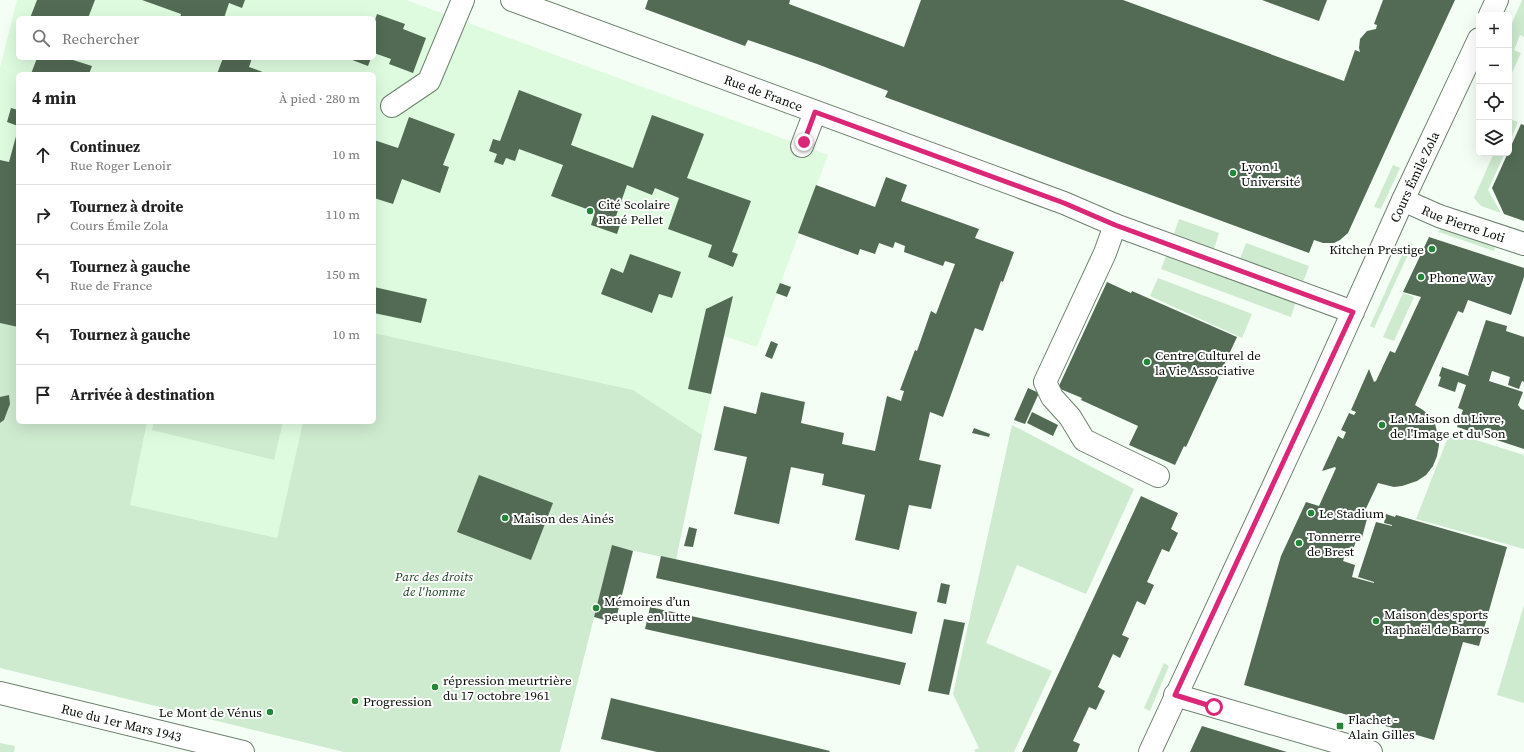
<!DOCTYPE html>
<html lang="fr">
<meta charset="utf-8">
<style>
:root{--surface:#fff;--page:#f6f6f6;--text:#222;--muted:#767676;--line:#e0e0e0}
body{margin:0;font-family:"Source Serif 4",serif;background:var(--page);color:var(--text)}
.controls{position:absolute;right:12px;top:12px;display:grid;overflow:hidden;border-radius:6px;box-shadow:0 4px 16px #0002}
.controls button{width:36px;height:36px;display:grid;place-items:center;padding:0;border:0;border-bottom:1px solid var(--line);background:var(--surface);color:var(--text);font:20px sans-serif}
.stop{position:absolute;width:12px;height:12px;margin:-9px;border:3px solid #db2777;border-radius:50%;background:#fff}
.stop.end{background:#db2777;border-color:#fff;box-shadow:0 1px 4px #0008}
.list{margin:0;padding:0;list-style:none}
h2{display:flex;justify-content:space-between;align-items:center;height:52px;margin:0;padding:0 16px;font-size:17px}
h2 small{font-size:13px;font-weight:400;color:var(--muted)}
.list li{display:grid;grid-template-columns:26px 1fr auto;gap:12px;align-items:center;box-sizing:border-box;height:60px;padding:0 16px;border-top:1px solid var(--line)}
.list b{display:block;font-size:15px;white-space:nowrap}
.list p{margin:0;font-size:13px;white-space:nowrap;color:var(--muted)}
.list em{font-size:13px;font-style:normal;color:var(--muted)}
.icon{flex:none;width:22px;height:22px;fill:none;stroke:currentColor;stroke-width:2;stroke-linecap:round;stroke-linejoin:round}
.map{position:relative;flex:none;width:1524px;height:752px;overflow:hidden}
.search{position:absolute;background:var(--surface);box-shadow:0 4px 16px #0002;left:16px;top:16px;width:360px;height:44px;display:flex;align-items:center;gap:10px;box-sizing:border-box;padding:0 14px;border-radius:6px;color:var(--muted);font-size:15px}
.panel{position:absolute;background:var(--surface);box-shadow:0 4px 16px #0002;left:16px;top:72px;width:360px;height:352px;border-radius:6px}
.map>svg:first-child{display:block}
</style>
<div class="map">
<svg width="1524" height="752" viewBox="0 0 1524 752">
<rect width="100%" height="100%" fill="#f4fef5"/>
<g fill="#defbdf" fill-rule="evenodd">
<path d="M17 0H406L828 155 757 347 724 336 702 435 633 390 374 333V74H18V327L0 323V68ZM18 18H374V58H18Z"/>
<polygon points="147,422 303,422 277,538 129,505"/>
</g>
<g fill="#ceeacf">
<polygon points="1522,0 1524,0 1524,37 1520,35 1514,50 1521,53 1509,79 1509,30"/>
<polygon points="1509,119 1518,122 1509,144"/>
<polygon points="1494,153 1505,153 1488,190 1501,213 1481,206 1474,198"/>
<polygon points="1393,165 1400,168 1381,209 1374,207"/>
<polygon points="1179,219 1219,233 1214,249 1174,234"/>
<polygon points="1442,225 1496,243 1494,251 1439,232"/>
<polygon points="1408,242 1413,244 1374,328 1370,326"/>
<polygon points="1246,243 1309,266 1303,282 1240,259"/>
<polygon points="1167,253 1296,301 1291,317 1161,269"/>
<polygon points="1158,278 1252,314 1242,338 1150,296"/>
<polygon points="1403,293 1414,297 1394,341 1383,337"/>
<polygon points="0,323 18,327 18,422 147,422 130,505 277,538 303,422 374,422 374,333 633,390 702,435 676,560 612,546 560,752 344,752 0,668"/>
<polygon points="154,422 283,422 274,460 152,430"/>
<polygon points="1012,425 1134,489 1086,594 1017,565 986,643 1052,671 1014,752 975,752 974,750 979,748 953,694"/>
<polygon points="1450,432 1524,455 1524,549 1416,519"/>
<polygon points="1524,605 1524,703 1497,695"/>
<polygon points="1164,663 1169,666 1150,711 1144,708"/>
<polygon points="0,743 15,746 14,752 0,752"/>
</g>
<g fill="#536b55">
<polygon points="37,0 95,0 88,18 30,18"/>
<polygon points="142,0 245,0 242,8 229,3 224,18 180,18 181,14"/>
<polygon points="648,0 790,0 789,4 904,47 921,0 1123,0 1344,81 1355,50 1360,52 1359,48 1360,39 1367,31 1376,29 1377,25 1374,24 1383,0 1455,0 1403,112 1348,233 1340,240 1334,243 1323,243 1314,240 1309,253 885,97 888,91 817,64 748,40 745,46 645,9"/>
<polygon points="1262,0 1327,0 1319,21"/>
<polygon points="377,14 405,24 403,29 426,38 413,73 389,64 391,59 374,53 374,23"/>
<polygon points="37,58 74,58 73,60 92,66 89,74 31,74"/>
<polygon points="223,58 252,58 249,67 268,74 217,74"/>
<polygon points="347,58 371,58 368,66"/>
<polygon points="519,90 582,114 571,145 633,168 652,115 704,134 687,178 751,201 732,252 738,254 733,267 708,257 712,245 668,229 679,198 655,188 652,195 627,185 615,219 621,222 617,234 591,225 595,212 551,196 563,165 519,149 515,161 506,158 503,165 494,162 497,154 489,151 493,139 500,141"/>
<polygon points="11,108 18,110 18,126 7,122"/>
<polygon points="409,117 455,134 443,165 449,167 440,193 402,179 393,204 374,198 374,140 398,148"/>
<polygon points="1521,124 1524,125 1524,221 1504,214 1492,188"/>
<polygon points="18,129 18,327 0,323 0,160 9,162"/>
<polygon points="886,177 907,185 901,201 979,229 975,238 1014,252 1003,282 1001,281 983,331 975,328 943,417 930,412 919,460 941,465 931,509 909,505 899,550 855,540 865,495 822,485 824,474 791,467 779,524 734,514 747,457 714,450 724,406 756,414 761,392 805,402 801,423 844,433 842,444 875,451 887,396 901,401 904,391 900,390 915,350 917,351 931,311 936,314 955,264 945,261 943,266 904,252 905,246 895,242 893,248 879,243 875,254 860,249 858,255 798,233 816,185 875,207"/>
<polygon points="1429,237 1524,268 1524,277 1511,315 1468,300 1463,313 1458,311 1415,405 1423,410 1431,417 1435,424 1438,435 1439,445 1437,456 1433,466 1426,475 1417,481 1402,486 1394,487 1378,483 1362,517 1356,515 1356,516 1367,519 1361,541 1350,538 1349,539 1356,541 1353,550 1347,549 1343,561 1355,565 1352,577 1374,583 1374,582 1358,577 1376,522 1392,526 1392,525 1384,523 1386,514 1395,517 1396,515 1507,547 1479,646 1463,642 1434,740 1244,685 1281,556 1306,502 1319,506 1336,468 1335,467 1322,471 1338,436 1343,439 1346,432 1341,430 1349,413 1354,415 1356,412 1351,410 1369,369 1374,382 1376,381 1390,351 1395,353 1421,297 1403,292"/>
<polygon points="630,254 681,272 672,298 659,294 652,313 601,294 611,268 623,273"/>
<polygon points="1107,282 1131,293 1132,291 1237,337 1186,447 1184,446 1175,465 1129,445 1138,426 1081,400 1082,398 1058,388"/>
<polygon points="780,283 791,287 787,297 776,293"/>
<polygon points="374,287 427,299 421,323 374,313"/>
<polygon points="733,296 711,394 688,389 706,309"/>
<polygon points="1486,320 1507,326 1506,331 1524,337 1524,382 1522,381 1519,389 1508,385 1510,377 1492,371 1489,381 1523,392 1518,405 1521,409 1524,410 1524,449 1457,427 1463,410 1458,408 1466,385 1458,382 1455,392 1438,386 1441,377 1439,376 1442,367 1469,376 1468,374"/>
<polygon points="771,341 778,344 772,359 765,356"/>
<polygon points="1028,388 1039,393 1025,424 1014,420"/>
<polygon points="9,395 10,404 4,420 0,423 0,397"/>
<polygon points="1032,412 1058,425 1053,436 1027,423"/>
<polygon points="974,428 990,434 989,437 972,433"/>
<polygon points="479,475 553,503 531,560 457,532"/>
<polygon points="1141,496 1178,513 1171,529 1178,533 1169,552 1162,549 1147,582 1154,585 1145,605 1137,601 1122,635 1129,638 1120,658 1113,654 1098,687 1105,691 1096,710 1089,707 1073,741 1080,744 1077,752 1022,752"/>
<polygon points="689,527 697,529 693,547 684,546"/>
<polygon points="612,545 633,551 615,623 594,617"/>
<polygon points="661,556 917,612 912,634 656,578"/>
<polygon points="941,583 950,585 946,604 937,602"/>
<polygon points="650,607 906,663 900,685 645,629"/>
<polygon points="944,619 965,623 949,695 928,691"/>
<polygon points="611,698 830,751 829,752 657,752 601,739"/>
<polygon points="1202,726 1267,746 1287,752 1190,752"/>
</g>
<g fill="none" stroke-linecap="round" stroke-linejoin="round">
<g stroke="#6c816d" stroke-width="24">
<g id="minor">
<path id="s1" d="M512 0 1064 203 1115 225 1353 312"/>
<polyline points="392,106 429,81 463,0"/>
<polyline points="802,146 815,112"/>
<path id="s2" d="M1403 200 1439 216 1524 244"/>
<polyline points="1115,225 1105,253 1045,382 1052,397 1070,417 1084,440 1158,476"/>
<path id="s3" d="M0 693 243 752"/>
<polyline points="1175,695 1371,752"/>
</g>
</g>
<g stroke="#6c816d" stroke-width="24">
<g id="major">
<polyline points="1490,15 1497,0"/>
<path id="s4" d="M1150 752 1311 405 1403 200 1479 39"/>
</g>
</g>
<use href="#minor" stroke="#fff" stroke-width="22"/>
<use href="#major" stroke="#fff" stroke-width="22"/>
</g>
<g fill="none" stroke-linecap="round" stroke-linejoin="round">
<polyline stroke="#db2777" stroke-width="5" points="804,142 815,112 1064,203 1115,225 1353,312 1175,695 1214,707"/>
</g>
<g fill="#258538" stroke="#fff" stroke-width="1.5">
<circle cx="1233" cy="173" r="4"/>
<circle cx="590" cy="211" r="4"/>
<circle cx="1432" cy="249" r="4"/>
<circle cx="1421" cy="277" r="4"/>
<circle cx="1147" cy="362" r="4"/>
<circle cx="1382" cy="425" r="4"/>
<circle cx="1311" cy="513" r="4"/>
<circle cx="505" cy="518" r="4"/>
<circle cx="1299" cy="543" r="4"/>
<circle cx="596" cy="608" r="4"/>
<circle cx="1376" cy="621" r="4"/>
<circle cx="435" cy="687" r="4"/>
<circle cx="355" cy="701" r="4"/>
<circle cx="270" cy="712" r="4"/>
<rect x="1336" y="722" width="8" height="8" rx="2"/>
</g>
<g text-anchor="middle" stroke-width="4" stroke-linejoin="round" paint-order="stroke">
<g font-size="13" fill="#080f08" stroke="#fff">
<text dy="5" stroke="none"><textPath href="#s1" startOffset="268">Rue de France</textPath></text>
<text dy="5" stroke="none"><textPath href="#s4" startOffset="633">Cours Émile Zola</textPath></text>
<text dy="5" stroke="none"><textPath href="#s2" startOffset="65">Rue Pierre Loti</textPath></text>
<text dy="5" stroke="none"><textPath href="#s3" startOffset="125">Rue du 1er Mars 1943</textPath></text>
</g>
<g font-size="13" fill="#080f08" stroke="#fff" text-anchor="start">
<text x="1241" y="171">Lyon 1<tspan x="1241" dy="15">Université</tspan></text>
<text x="598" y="209">Cité Scolaire<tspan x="598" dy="15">René Pellet</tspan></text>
<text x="1424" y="254" text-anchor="end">Kitchen Prestige</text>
<text x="1429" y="282">Phone Way</text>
<text x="1155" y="360">Centre Culturel de<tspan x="1155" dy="15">la Vie Associative</tspan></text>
<text x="1390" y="423">La Maison du Livre,<tspan x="1390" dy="15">de l'Image et du Son</tspan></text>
<text x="1319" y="518">Le Stadium</text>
<text x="513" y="523">Maison des Ainés</text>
<text x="1307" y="541">Tonnerre<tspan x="1307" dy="15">de Brest</tspan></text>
<text x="604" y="606">Mémoires d’un<tspan x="604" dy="15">peuple en lutte</tspan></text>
<text x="1384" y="619">Maison des sports<tspan x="1384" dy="15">Raphaël de Barros</tspan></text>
<text x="443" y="685">répression meurtrière<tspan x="443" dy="15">du 17 octobre 1961</tspan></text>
<text x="363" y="706">Progression</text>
<text x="262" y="717" text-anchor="end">Le Mont de Vénus</text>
<text x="1348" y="724">Flachet -<tspan x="1348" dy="15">Alain Gilles</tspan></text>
</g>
<g font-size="13" font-style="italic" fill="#133d19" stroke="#fff">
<text x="434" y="581">Parc des droits<tspan x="434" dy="15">de l'homme</tspan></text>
</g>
</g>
</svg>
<div class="controls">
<button>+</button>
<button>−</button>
<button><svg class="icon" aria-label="locate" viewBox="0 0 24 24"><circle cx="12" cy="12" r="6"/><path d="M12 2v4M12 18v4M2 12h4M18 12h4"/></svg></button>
<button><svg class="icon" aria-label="layers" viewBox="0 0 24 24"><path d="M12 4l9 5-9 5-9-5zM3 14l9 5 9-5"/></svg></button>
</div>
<div class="stop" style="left:1214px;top:707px"></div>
<div class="stop end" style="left:804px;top:142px"></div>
<div class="search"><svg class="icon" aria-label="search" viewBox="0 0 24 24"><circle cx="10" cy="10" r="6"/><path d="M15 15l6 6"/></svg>Rechercher</div>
<section class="panel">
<h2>4 min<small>À pied · 280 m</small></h2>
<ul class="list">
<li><svg class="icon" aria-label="ahead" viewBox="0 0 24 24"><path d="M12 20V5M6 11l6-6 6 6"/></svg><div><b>Continuez</b><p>Rue Roger Lenoir</p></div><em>10 m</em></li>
<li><svg class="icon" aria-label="right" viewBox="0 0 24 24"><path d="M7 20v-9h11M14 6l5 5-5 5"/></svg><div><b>Tournez à droite</b><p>Cours Émile Zola</p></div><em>110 m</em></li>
<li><svg class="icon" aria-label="left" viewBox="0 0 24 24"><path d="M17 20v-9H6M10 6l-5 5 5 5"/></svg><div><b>Tournez à gauche</b><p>Rue de France</p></div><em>150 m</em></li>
<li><svg class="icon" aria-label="left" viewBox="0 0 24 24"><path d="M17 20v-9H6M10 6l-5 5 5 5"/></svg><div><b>Tournez à gauche</b></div><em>10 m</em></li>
<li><svg class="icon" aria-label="arrive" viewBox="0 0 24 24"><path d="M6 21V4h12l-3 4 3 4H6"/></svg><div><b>Arrivée à destination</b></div></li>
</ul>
</section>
</div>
